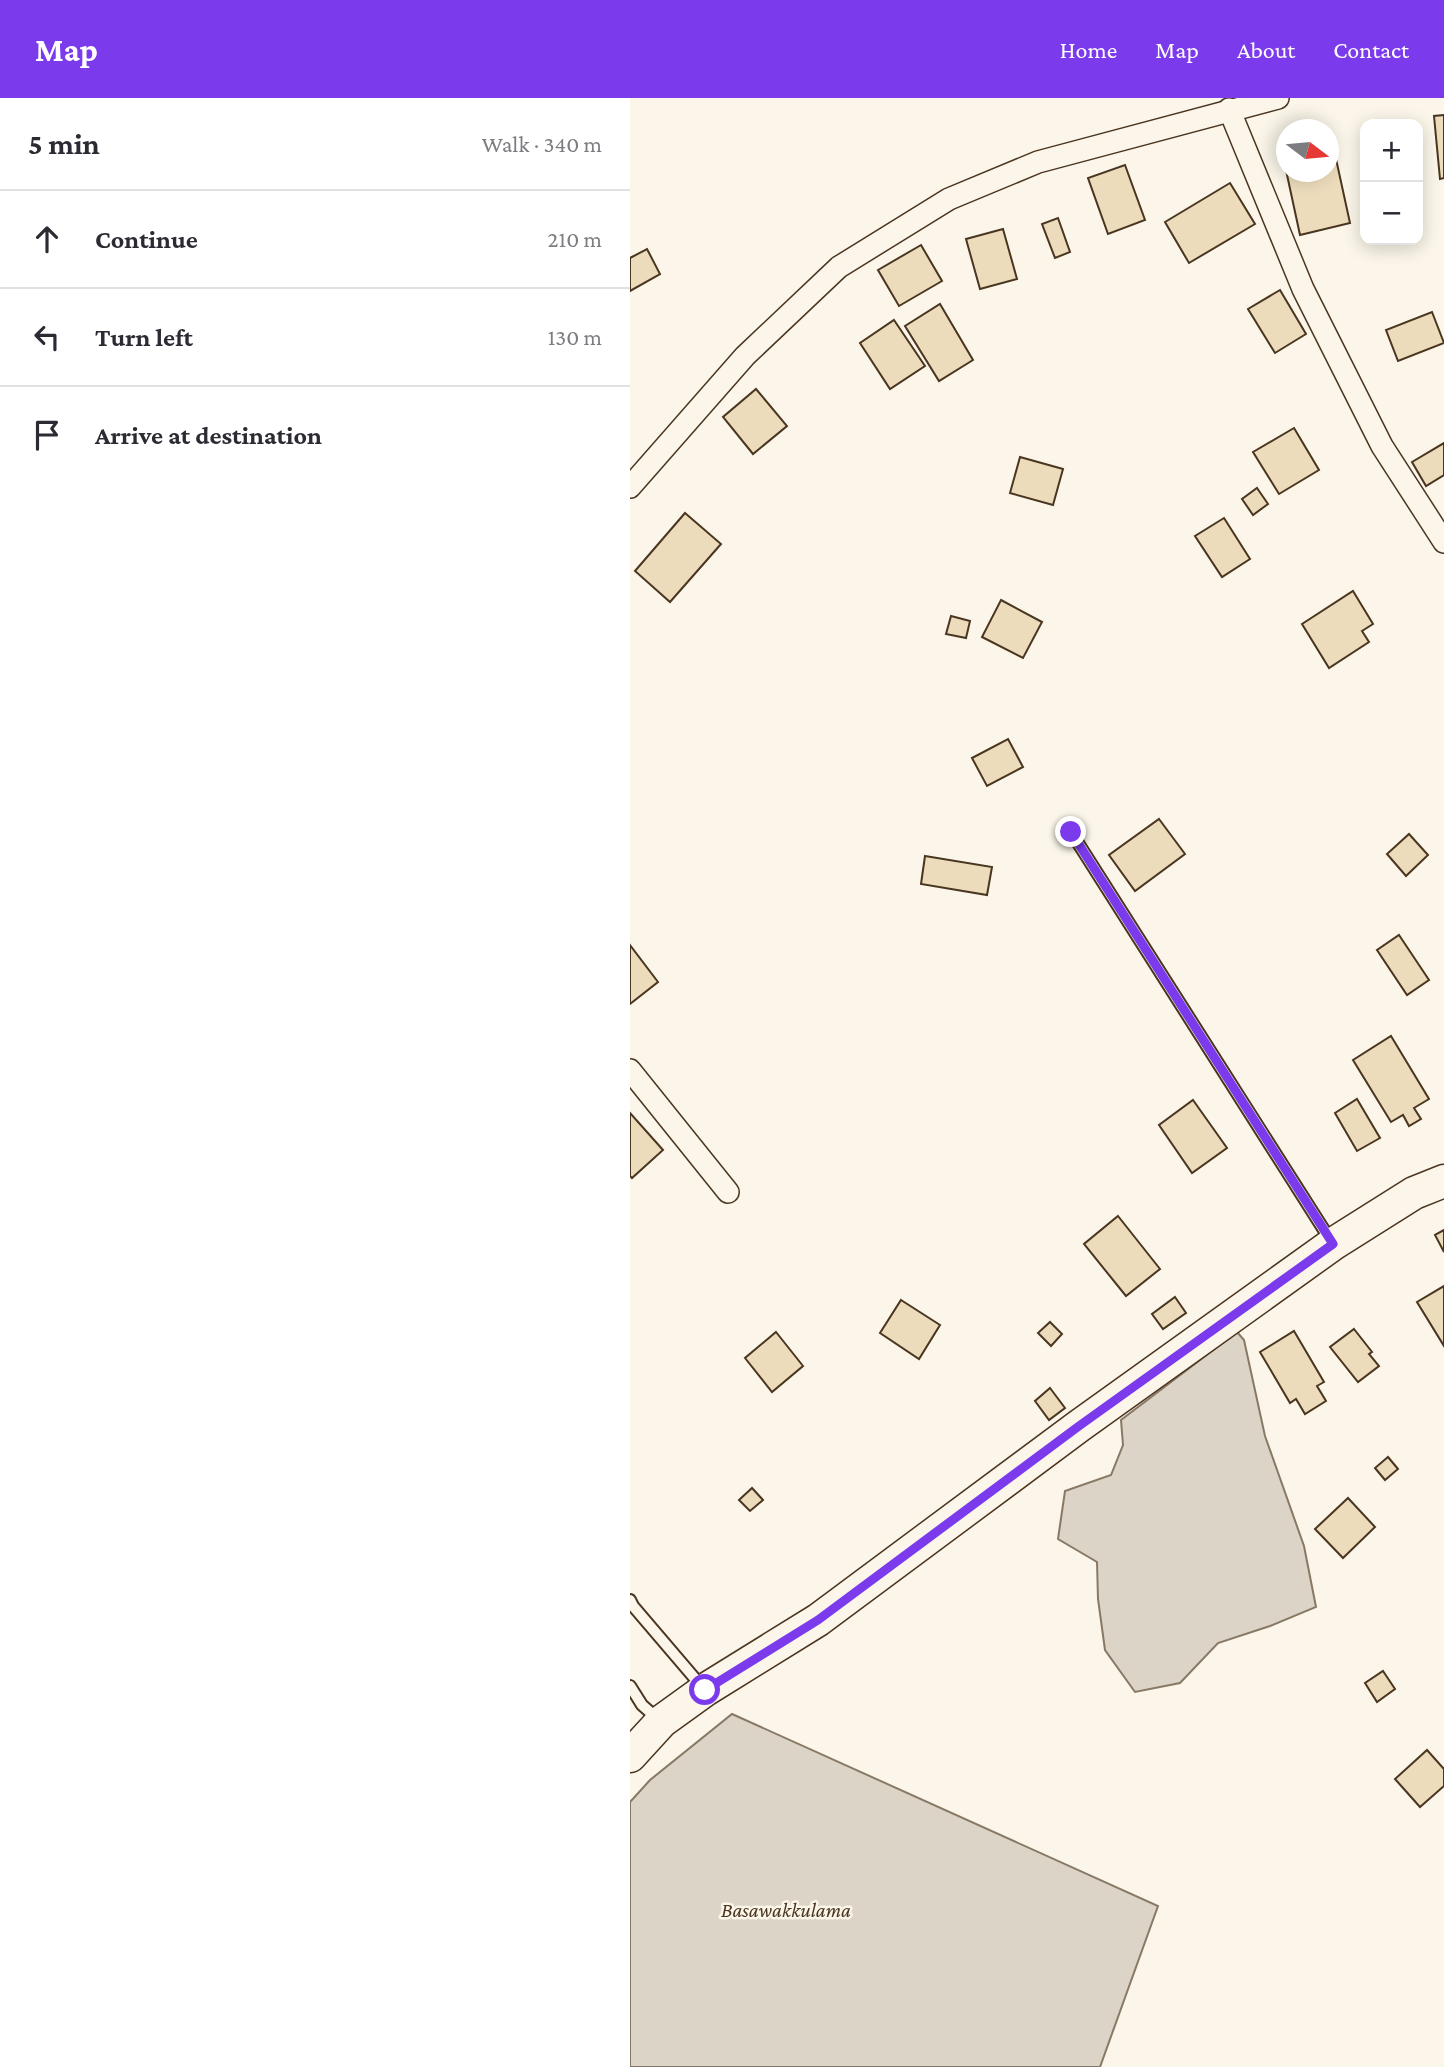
<!DOCTYPE html>
<meta charset="utf-8">
<style>
:root{--surface:#fff;--page:#f7f7f7;--text:#2b2b33;--muted:#7c7c81;--line:#e1e1e2;--accent:#7c3aed}
body{margin:0;font-family:"Crimson Pro",serif;background:var(--page);color:var(--text)}
.controls{position:absolute;right:21px;top:21px;display:grid;overflow:hidden;border-radius:14px;box-shadow:0 4px 18px #0003}
.controls button{width:63px;height:63px;display:grid;place-items:center;padding:0;border:0;border-bottom:2px solid var(--line);background:var(--surface);color:var(--text);font:35px sans-serif}
.compass{position:absolute;left:646px;top:21px;width:63px;height:63px;border-radius:50%;background:var(--surface);box-shadow:0 4px 18px #0003;rotate:106deg}
.stop{position:absolute;width:21px;height:21px;margin:-16px;border:5px solid #7c3aed;border-radius:50%;background:#fff}
.stop.end{background:#7c3aed;border-color:#fff;box-shadow:0 2px 7px #0008}
.list{margin:0;padding:0;list-style:none}
h2{display:flex;justify-content:space-between;align-items:center;height:91px;margin:0;padding:0 28px;font-size:30px}
h2 small{font-size:23px;font-weight:400;color:var(--muted)}
.list li{display:grid;grid-template-columns:46px 1fr auto;gap:21px;align-items:center;box-sizing:border-box;height:98px;padding:0 28px;border-top:2px solid var(--line)}
.list b{display:block;font-size:26px;white-space:nowrap}
.list em{font-size:23px;font-style:normal;color:var(--muted)}
.icon{flex:none;width:38px;height:38px;fill:none;stroke:currentColor;stroke-width:2;stroke-linecap:round;stroke-linejoin:round}
.map{position:relative;flex:none;width:814px;height:1969px;overflow:hidden}
header{display:flex;align-items:center;gap:42px;box-sizing:border-box;height:98px;padding:0 35px;background:var(--accent);color:#fff}
header strong{font-size:33px}
nav{display:flex;gap:38px;margin-inline-start:auto;font-size:24px}
main{display:flex}
aside{flex:1;background:var(--surface)}
.map>svg:first-child{display:block}
</style>
<header>
<strong>Map</strong>
<nav><a>Home</a><a>Map</a><a>About</a><a>Contact</a></nav>
</header>
<main>
<aside>
<h2>5 min<small>Walk · 340 m</small></h2>
<ul class="list">
<li><svg class="icon" aria-label="ahead" viewBox="0 0 24 24"><path d="M12 20V5M6 11l6-6 6 6"/></svg><div><b>Continue</b></div><em>210 m</em></li>
<li><svg class="icon" aria-label="left" viewBox="0 0 24 24"><path d="M17 20v-9H6M10 6l-5 5 5 5"/></svg><div><b>Turn left</b></div><em>130 m</em></li>
<li><svg class="icon" aria-label="arrive" viewBox="0 0 24 24"><path d="M6 21V4h12l-3 4 3 4H6"/></svg><div><b>Arrive at destination</b></div></li>
</ul>
</aside>
<div class="map">
<svg width="814" height="1969" viewBox="0 0 814 1969">
<rect width="100%" height="100%" fill="#fbf6e9"/>
<g fill="#dcd4c6" stroke="#887966" stroke-width="2">
<polygon points="607,1234 614,1242 635,1338 674,1448 686,1509 640,1528 588,1545 550,1585 505,1594 475,1552 468,1501 467,1464 428,1441 435,1393 481,1377 493,1347 491,1322"/>
<polygon points="102,1616 528,1808 470,1969 0,1969 0,1704 20,1682"/>
</g>
<g fill="#ecdcbc" stroke="#4a3520" stroke-width="2">
<polygon points="814,17 814,80 810,81 804,18"/>
<polygon points="698,38 701,38 720,125 670,137 651,49 656,48 656,74 698,74"/>
<polygon points="495,67 515,122 478,136 458,80"/>
<polygon points="600,85 625,126 559,165 535,124"/>
<polygon points="428,120 440,154 425,160 412,126"/>
<polygon points="373,131 387,181 350,191 336,141"/>
<polygon points="291,147 312,183 269,208 248,172"/>
<polygon points="17,151 30,176 0,193 0,160"/>
<polygon points="650,192 676,236 645,255 618,211"/>
<polygon points="310,206 343,262 309,283 275,228"/>
<polygon points="802,214 814,245 768,263 756,232"/>
<polygon points="264,222 295,268 260,291 230,245"/>
<polygon points="126,291 157,328 123,356 93,319"/>
<polygon points="664,330 689,372 649,396 623,354"/>
<polygon points="814,345 814,377 796,388 782,364"/>
<polygon points="390,359 433,371 423,407 380,395"/>
<polygon points="627,390 638,406 623,417 612,401"/>
<polygon points="55,415 91,446 40,504 5,473"/>
<polygon points="594,420 620,461 592,479 565,438"/>
<polygon points="723,493 743,526 732,533 739,544 699,570 672,526"/>
<polygon points="371,502 412,524 393,560 352,539"/>
<polygon points="321,518 340,523 336,540 316,536"/>
<polygon points="378,641 393,669 357,688 342,660"/>
<polygon points="529,721 555,756 505,793 479,757"/>
<polygon points="779,736 798,757 776,778 757,756"/>
<polygon points="295,758 362,769 357,797 291,786"/>
<polygon points="769,837 799,882 777,897 747,852"/>
<polygon points="0,847 28,884 0,906"/>
<polygon points="761,938 799,1001 784,1010 791,1021 779,1028 773,1017 761,1024 723,962"/>
<polygon points="727,1001 750,1040 727,1053 705,1015"/>
<polygon points="563,1002 597,1050 562,1075 529,1027"/>
<polygon points="0,1015 33,1052 2,1080 0,1078"/>
<polygon points="488,1118 530,1171 496,1198 454,1146"/>
<polygon points="814,1132 814,1154 805,1137"/>
<polygon points="814,1188 814,1248 787,1204"/>
<polygon points="545,1199 556,1215 533,1231 522,1216"/>
<polygon points="271,1202 310,1227 289,1261 250,1235"/>
<polygon points="420,1224 432,1236 421,1248 408,1235"/>
<polygon points="724,1231 742,1254 739,1256 749,1268 728,1284 700,1249"/>
<polygon points="664,1233 694,1284 687,1288 696,1303 675,1316 666,1301 660,1305 630,1254"/>
<polygon points="146,1234 173,1268 142,1294 115,1260"/>
<polygon points="420,1290 435,1310 419,1322 405,1303"/>
<polygon points="758,1359 768,1371 755,1382 745,1370"/>
<polygon points="122,1390 133,1402 120,1413 109,1402"/>
<polygon points="718,1400 745,1429 713,1460 685,1431"/>
<polygon points="753,1573 765,1591 747,1604 735,1585"/>
<polygon points="797,1652 814,1671 814,1688 790,1709 765,1681"/>
</g>
<g fill="none" stroke-linecap="round" stroke-linejoin="round">
<g stroke="#4a3520" stroke-width="14">
<g id="lane">
<polyline points="441,734 701,1143"/>
<polyline points="0,1502 3,1508 73,1590"/>
<polyline points="0,1588 12,1607 29,1622"/>
</g>
</g>
<g stroke="#4a3520" stroke-width="24">
<g id="street">
<polyline points="599,11 673,191 752,348 814,444"/>
<polyline points="0,389 115,258 209,169 319,101 408,64 648,0"/>
<polyline points="0,972 98,1094"/>
</g>
</g>
<g stroke="#4a3520" stroke-width="35">
<polyline id="secondary" points="0,1658 32,1623 75,1592 188,1522 449,1328 703,1146 784,1095 814,1083"/>
</g>
<use href="#lane" stroke="#fbf6e9" stroke-width="10"/>
<use href="#street" stroke="#fbf6e9" stroke-width="21"/>
<use href="#secondary" stroke="#fbf6e9" stroke-width="32"/>
</g>
<g fill="none" stroke-linecap="round" stroke-linejoin="round">
<polyline stroke="#7c3aed" stroke-width="9" points="75,1592 188,1522 449,1328 703,1146 441,734"/>
</g>
<g text-anchor="middle" stroke-width="5" stroke-linejoin="round" paint-order="stroke">
<g font-size="21" font-style="italic" fill="#4a3520" stroke="#fbf6e9">
<text x="156" y="1819">Basawakkulama</text>
</g>
</g>
</svg>
<div class="controls">
<button>+</button>
<button>−</button>
</div>
<svg class="compass" viewBox="-18 -18 36 36"><path d="M0-13l5 13h-10z" fill="#e53935"/><path d="M0 13l5-13h-10z" fill="#7c7c81"/></svg>
<div class="stop" style="left:75px;top:1592px"></div>
<div class="stop end" style="left:441px;top:734px"></div>
</div>
</main>
